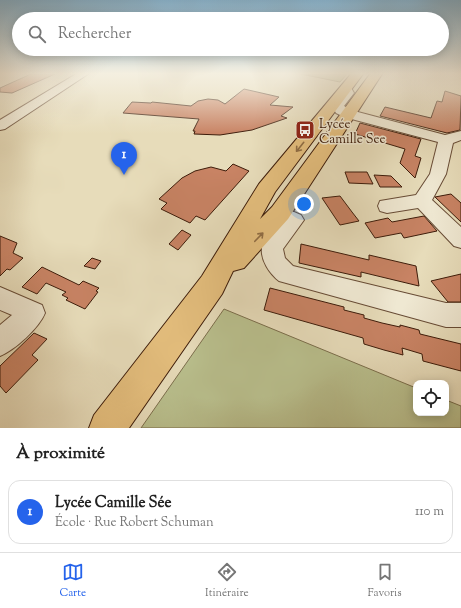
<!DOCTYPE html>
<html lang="fr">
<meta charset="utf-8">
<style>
:root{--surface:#fff;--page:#f6f6f6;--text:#222;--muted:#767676;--line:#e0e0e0;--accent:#2563eb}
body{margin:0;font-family:"Sorts Mill Goudy",serif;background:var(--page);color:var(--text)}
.controls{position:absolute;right:12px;bottom:12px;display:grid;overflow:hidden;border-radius:8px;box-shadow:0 2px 10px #0003}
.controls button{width:36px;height:36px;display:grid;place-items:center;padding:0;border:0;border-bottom:1px solid var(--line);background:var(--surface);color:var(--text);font:20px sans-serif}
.you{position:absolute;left:304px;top:204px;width:14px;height:14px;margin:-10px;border:3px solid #fff;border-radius:50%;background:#1a73e8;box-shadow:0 0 0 6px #1a73e833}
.badge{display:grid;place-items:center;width:26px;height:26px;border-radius:50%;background:var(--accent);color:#fff;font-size:13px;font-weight:700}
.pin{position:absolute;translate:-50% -33px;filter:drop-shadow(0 1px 2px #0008)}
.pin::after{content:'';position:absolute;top:21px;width:14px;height:12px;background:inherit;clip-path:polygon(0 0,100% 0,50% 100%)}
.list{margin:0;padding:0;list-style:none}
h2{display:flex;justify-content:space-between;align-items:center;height:52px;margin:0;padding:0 16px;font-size:17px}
h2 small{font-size:13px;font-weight:400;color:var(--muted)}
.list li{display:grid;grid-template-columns:26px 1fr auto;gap:12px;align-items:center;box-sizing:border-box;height:64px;margin:0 8px 8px;padding:0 8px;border:1px solid var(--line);border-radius:12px}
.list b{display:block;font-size:15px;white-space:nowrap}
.list p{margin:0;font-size:13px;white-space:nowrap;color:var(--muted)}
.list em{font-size:13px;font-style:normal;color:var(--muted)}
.icon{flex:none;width:22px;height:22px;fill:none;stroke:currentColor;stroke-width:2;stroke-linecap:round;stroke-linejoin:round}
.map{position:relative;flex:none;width:461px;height:428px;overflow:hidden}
.search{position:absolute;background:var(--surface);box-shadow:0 2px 10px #0003;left:12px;right:12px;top:12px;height:44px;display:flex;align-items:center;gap:10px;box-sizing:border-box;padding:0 14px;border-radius:22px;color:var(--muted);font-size:15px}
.sheet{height:124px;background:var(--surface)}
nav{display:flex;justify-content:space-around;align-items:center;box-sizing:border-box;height:56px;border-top:1px solid var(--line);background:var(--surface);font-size:11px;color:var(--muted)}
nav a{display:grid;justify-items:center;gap:2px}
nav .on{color:var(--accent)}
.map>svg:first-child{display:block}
</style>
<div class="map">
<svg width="461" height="428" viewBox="0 0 461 428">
<rect width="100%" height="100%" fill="#e7dcba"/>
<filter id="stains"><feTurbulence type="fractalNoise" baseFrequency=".005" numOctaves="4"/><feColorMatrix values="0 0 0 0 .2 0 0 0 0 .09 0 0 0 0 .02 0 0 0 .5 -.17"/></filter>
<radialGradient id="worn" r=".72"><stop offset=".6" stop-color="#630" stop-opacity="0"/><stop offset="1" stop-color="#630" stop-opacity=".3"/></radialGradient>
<g fill="#b9bf8d" stroke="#7b6e4c">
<polygon points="301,74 347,74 340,82"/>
<polygon points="224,309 416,388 416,413 446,413 446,400 461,406 461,428 141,428"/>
</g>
<g fill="#c88364" stroke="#3d1c0a">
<polygon points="31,74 55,74 12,93 0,92 0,88"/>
<polygon points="244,89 279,97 270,105 293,107 281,116 287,118 252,130 220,135 194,134 195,131 193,131 199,119 123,113 132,102 151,103 152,102 191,106 198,101 208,99 218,100 225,104"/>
<polygon points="445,91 461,96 460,130 447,133 380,116 385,107 431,118 437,101 442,102"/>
<polygon points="360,123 421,139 415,156 421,158 415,178 400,163 405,149 355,134"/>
<polygon points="233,164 249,171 205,220 196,216 190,223 161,209 167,203 159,199 182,178 195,171 211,167 226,171"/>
<polygon points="345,172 367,172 373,184 349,183"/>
<polygon points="374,175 391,176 402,187 380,187"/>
<polygon points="451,194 461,203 461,222 435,197"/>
<polygon points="340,196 352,212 359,221 340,225 322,198"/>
<polygon points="424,216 437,231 404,238 401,233 375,238 365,223 388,218 392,222"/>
<polygon points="182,230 191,235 178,250 169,244"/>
<polygon points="0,236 17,243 13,253 23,258 10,270 7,269 0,276"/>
<polygon points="301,244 369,260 369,255 416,266 419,286 361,272 361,277 299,263"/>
<polygon points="92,258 101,261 95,269 84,266"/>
<polygon points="42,267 79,285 83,281 99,288 96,291 98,292 85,309 66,300 68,298 62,295 66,292 46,283 37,294 22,287"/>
<polygon points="461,274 461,302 448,302 431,281"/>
<polygon points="270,288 344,307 344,310 364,315 364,318 382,323 400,327 400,325 419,330 420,334 461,344 461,371 423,361 422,354 402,348 403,355 384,350 364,344 363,338 264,310"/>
<polygon points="34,333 47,339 32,355 38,360 6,393 0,386 0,366"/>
</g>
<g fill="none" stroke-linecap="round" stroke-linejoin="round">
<g stroke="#684c36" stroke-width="2">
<g id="minor">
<polygon points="76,74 88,74 5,129 0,130 0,120"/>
<polygon points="346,85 350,86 354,93 344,106 354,111 445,135 461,131 461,140 453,143 446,174 432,200 461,227 461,248 454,246 418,208 387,213 380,211 378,206 380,201 416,195 430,174 438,142 344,117 336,113 332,106 342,93 340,88 342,86"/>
<path d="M280 206 301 215 304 220 283 249 285 258 293 266 446 303H461V327H446L279 281C270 274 260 260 262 247 263 239 275 228 281 222L273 218 271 213 273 208Z"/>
<path d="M0 287 42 305 45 313C39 328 15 350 0 356V325L12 315 0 310Z"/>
</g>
</g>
<g stroke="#3d1c0a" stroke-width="2">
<polygon id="major" points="351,74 363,74 275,192 260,219 272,207 370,74 382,74 288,219 244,268 233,271 222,294 129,428 89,428 94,415 202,276 259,184"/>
</g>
<use href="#minor" fill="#efe8d2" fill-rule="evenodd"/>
<use href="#major" fill="#e4be7d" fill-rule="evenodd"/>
</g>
<defs><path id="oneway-shaft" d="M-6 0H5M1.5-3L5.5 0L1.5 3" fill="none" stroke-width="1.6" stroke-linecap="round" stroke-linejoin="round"/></defs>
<g stroke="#906d44">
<use href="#oneway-shaft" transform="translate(300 147) rotate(129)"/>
<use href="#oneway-shaft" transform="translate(259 237) rotate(-46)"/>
</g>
<linearGradient id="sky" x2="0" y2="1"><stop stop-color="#87b6d4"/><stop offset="0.55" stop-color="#f4efe0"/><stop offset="1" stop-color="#f4efe0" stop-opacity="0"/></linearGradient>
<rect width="461" height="134" fill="url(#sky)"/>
<defs>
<g id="bus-square" transform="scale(1)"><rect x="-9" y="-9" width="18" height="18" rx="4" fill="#8f2418" stroke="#efe8d2"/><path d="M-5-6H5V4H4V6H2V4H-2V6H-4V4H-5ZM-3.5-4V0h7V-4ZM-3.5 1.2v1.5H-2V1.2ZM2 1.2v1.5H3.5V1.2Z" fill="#fff"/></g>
</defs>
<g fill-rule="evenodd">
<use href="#bus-square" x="305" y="130"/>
</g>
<g text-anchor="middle" stroke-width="3" stroke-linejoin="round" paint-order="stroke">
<g font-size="13" fill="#3d1c0a" stroke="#efe8d2" text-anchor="start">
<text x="319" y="128">Lycée<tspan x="319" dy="15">Camille See</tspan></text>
</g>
</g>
<rect width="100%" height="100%" filter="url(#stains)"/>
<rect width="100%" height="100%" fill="url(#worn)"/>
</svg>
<div class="controls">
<button><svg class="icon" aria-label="locate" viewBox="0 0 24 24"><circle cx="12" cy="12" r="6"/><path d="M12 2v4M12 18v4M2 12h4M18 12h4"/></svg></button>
</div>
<div class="you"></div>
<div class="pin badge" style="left:124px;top:175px">1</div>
<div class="search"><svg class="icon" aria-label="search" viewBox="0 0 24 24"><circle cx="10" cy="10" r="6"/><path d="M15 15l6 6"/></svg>Rechercher</div>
</div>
<section class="sheet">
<h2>À proximité<small></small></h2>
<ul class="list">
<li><span class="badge">1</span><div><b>Lycée Camille Sée</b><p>École · Rue Robert Schuman</p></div><em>110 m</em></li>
</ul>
</section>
<nav>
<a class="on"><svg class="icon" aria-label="map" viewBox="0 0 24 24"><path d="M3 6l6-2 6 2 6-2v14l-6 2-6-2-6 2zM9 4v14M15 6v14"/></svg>Carte</a>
<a><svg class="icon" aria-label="directions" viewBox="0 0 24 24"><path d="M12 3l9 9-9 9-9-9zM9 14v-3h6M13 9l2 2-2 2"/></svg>Itinéraire</a>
<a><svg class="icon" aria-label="saved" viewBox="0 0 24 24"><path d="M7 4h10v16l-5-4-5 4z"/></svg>Favoris</a>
</nav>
